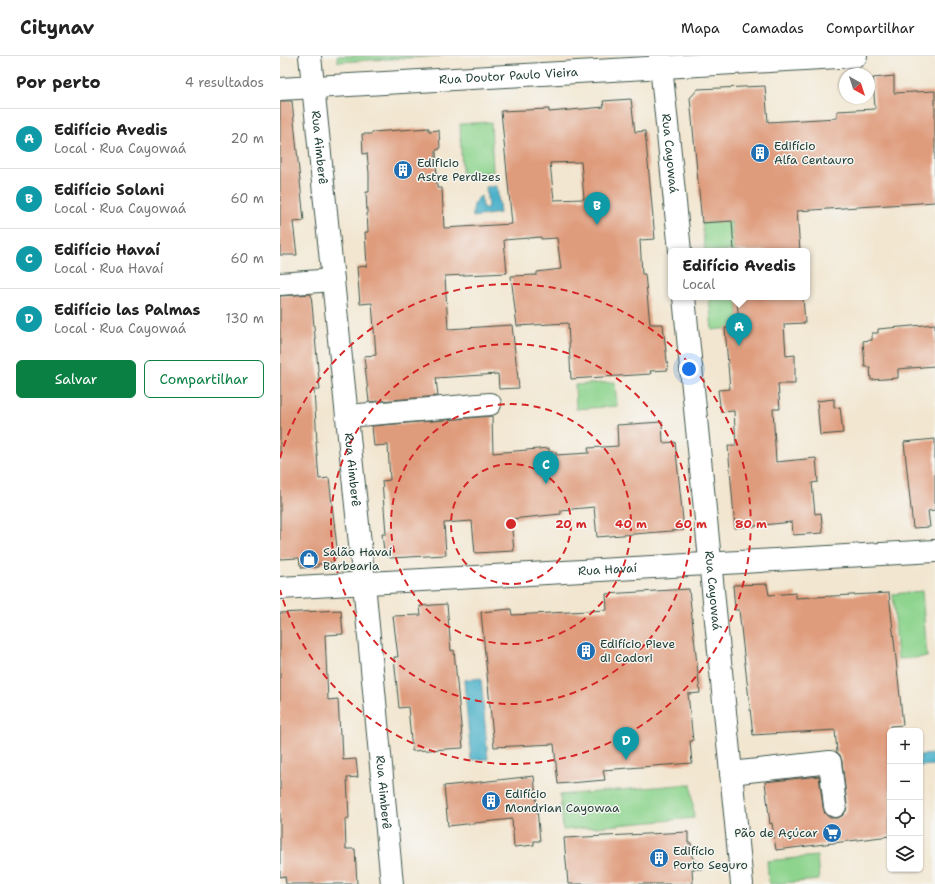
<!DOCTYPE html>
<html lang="pt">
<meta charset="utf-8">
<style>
:root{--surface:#fff;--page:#f2f2f2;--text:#222;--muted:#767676;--line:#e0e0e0;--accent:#0b8043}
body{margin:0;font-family:"Shantell Sans",sans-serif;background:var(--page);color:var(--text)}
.controls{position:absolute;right:12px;bottom:12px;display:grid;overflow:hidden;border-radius:6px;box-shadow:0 1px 3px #0004}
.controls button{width:36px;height:36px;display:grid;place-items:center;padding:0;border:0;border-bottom:1px solid var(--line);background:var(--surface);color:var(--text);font:20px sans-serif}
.compass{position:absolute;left:559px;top:12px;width:36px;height:36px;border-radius:50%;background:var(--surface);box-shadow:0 1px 3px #0004;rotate:141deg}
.you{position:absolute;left:409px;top:313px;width:14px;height:14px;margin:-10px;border:3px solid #fff;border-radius:50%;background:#1a73e8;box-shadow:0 0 0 6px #1a73e833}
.badge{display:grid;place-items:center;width:26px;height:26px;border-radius:50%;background:var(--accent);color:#fff;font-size:13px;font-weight:700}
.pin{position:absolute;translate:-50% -33px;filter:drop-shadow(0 1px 2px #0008)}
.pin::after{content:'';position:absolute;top:21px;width:14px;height:12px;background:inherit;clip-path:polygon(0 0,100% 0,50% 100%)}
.popup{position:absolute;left:388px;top:192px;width:142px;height:52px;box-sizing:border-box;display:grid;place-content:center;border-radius:6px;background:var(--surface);filter:drop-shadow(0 1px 3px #0005);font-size:13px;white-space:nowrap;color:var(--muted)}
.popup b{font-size:15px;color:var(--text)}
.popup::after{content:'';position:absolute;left:50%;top:100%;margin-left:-8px;border:8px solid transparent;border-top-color:var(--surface)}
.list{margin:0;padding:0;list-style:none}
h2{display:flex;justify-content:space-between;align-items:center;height:52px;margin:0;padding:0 16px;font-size:17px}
h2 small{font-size:13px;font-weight:400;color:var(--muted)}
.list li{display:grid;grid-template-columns:26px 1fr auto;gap:12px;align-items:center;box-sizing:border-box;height:60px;padding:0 16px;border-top:1px solid var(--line)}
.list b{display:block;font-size:15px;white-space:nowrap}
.list p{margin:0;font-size:13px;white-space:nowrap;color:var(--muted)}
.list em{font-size:13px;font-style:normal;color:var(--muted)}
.actions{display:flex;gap:8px;padding:12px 16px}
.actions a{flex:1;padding:9px 0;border:1px solid var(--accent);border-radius:6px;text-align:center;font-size:14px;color:var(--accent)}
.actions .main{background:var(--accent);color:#fff}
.icon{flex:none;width:22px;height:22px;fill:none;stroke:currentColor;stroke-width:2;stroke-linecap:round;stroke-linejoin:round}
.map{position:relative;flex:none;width:655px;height:828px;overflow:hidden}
header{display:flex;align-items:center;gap:24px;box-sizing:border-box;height:56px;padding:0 20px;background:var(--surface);border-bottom:1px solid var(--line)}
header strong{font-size:19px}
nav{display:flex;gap:22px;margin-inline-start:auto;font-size:14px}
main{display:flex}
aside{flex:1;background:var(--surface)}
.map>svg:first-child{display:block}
</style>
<header>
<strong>Citynav</strong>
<nav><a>Mapa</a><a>Camadas</a><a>Compartilhar</a></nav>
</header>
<main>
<aside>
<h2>Por perto<small>4 resultados</small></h2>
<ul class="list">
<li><span class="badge" style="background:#0f9aa8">A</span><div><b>Edifício Avedis</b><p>Local · Rua Cayowaá</p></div><em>20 m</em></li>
<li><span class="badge" style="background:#0f9aa8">B</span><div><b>Edifício Solani</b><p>Local · Rua Cayowaá</p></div><em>60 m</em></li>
<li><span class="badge" style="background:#0f9aa8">C</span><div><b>Edifício Havaí</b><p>Local · Rua Havaí</p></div><em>60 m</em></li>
<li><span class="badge" style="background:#0f9aa8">D</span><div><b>Edifício las Palmas</b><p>Local · Rua Cayowaá</p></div><em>130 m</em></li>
</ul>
<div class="actions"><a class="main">Salvar</a><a>Compartilhar</a></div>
</aside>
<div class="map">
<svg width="655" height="828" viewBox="0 0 655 828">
<rect width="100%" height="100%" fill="#f6f6f2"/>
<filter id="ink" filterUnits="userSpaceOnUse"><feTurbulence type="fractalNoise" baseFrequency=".025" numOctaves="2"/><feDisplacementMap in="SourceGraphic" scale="8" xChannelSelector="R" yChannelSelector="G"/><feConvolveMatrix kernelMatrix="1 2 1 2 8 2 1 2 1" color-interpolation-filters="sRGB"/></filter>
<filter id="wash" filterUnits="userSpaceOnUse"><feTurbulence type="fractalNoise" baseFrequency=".012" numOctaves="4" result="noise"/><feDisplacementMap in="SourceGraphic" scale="16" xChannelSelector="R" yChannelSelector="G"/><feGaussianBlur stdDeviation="0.9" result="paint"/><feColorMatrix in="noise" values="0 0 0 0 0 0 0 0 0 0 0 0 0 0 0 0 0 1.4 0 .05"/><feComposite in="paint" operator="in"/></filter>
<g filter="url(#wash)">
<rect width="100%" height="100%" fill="#f2e6d0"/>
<g fill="#8ed48e" stroke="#568861">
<polygon points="57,0 160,0 58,6"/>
<polygon points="211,66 213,116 182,118 180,68"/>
<polygon points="451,165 454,195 425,195 422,167"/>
<polygon points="429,241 457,241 459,271 432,274"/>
<polygon points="335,326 337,350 296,353 295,329"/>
<polygon points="642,535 647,601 618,603 613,538"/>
<polygon points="411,728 414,762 283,774 280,739"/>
<polygon points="537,800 539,824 489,828 487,805"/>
</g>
<g fill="#4ab0c9" stroke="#34767e">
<path d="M217 130 220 157 193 161C193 152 193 145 201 140L203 152H208L206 131Z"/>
<polygon points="201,622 208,703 191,704 184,624"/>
<polygon points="655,698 655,709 640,710 640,699"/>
</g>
<g id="blocks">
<g fill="#df9c7d" fill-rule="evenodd">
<polygon points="614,20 614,37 655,35 655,146 517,155 520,195 454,195 452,165 422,167 410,42 418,33 485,30 488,66 557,62 557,55 595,53 593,22"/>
<path d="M351 43 355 76 365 75 375 183 360 184 362 218H365L370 268H383L388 314 370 315 371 318 291 323 288 267 237 270 231 220 257 219V216L281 213 277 182 261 183V181L224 184 227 217 165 220 168 273 232 269 239 332 219 333 218 318 156 322 158 340 89 346 84 300 96 299 92 247 80 248 77 211 87 210 85 176H88L86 136H89V117L87 97 83 98 82 78H92V76L149 72V75L159 74 160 93 156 94 157 132H162L164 172 232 168 221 55 269 53V56L324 51 323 45ZM301 106 304 143 274 144 270 107Z"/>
<polygon points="0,45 12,45 24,165 13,166 17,199 0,199"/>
<polygon points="31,238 40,334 34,334 37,386 36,386 39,423 49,422 58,500 52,507 38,508 38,511 22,512 21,509 20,509 19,502 0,503 0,240"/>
<polygon points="457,241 523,241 525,267 504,268 506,300 515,299 515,328 498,328 500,353 493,353 496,406 536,402 538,426 532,427 535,458 541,457 543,477 513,479 512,466 455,472 448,390 456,390 454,355 441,356 438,334 450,333 445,272 459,271"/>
<polygon points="655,268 655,310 618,313 618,322 591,324 590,311 585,311 583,285 592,284 592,277 598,277 598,273"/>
<polygon points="554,343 554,352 560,351 563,377 540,379 537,345"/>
<polygon points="212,360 213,397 269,392 269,396 276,396 276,399 309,397 308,392 338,390 337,369 382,366 383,387 395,386 404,474 317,481 314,451 281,454 281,458 231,463 234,495 195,497 192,465 164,467 166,499 110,502 104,495 102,478 106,478 102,425 110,424 108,389 94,390 92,370"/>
<polygon points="655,383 655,454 648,455 650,471 633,472 624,386"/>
<polygon points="487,528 489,539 516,537 516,542 609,537 623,669 610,670 610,780 496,794 492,767 490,768 485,726 539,720 543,751 545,758 550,762 557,762 562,760 566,755 567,749 562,705 560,699 557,696 555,674 473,679 459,554 455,554 453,529"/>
<polygon points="409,533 420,637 408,638 413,685 410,685 412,707 323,714 325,724 278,728 274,688 214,691 201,556 231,553 232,559 327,554 326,538"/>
<polygon points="167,548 171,595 174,594 183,692 132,695 128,651 119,652 114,601 118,601 113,560 141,559 140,550"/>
<polygon points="61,554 63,578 45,579 48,644 58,643 60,679 62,679 63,704 76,703 78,721 67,722 69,762 65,763 66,793 75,793 77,828 6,828 5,820 0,821 0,557"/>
<polygon points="254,720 260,785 254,785 254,789 234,791 232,763 168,770 164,730"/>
<polygon points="408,776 408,787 411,787 412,801 423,813 412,813 413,828 288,828 284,782"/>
</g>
</g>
</g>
<g filter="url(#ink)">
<use href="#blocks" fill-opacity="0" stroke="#3f564b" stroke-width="1"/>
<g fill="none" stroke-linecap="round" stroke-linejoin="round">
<g stroke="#3f564b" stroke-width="24">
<g id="minor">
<path id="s1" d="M30 0 84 527 112 828"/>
<path id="s2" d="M380 0 400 195"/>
<path id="s3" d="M0 33 576 0"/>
<polyline points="0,228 53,224"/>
<path id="s4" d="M404 241 462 828"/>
<polyline points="67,360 210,348"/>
<path id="s5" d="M0 532 655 495"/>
<polyline points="451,717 550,706 555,750"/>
</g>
</g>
<use href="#minor" stroke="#fff" stroke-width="22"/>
</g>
</g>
<g fill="none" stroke="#d62828" stroke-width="2" stroke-dasharray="7 5">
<circle cx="231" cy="468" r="60"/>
<circle cx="231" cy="468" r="120"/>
<circle cx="231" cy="468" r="180"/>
<path d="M0 402A240 240 0 1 1 0 534"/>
</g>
<defs>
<g id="building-disc" transform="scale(1)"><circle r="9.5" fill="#1f6fb2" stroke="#f6f6f2"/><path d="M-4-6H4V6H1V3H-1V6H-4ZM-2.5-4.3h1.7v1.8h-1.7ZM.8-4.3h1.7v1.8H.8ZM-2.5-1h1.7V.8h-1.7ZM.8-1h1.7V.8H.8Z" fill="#fff"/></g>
<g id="shop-disc" transform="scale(1)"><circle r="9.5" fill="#1f6fb2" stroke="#f6f6f2"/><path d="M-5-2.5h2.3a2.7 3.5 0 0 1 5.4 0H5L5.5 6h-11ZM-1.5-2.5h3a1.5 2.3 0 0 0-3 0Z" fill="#fff"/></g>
<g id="supermarket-disc" transform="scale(1)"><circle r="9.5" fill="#1f6fb2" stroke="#f6f6f2"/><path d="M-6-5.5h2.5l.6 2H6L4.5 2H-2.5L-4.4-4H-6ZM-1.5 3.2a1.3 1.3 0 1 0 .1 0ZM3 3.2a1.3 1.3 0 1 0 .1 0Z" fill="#fff"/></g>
</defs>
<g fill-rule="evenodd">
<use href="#building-disc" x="480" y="97"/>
<use href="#building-disc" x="123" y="114"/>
<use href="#shop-disc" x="29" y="503"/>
<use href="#building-disc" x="306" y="595"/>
<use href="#building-disc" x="211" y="745"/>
<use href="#supermarket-disc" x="552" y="777"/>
<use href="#building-disc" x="379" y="802"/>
</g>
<g text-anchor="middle" stroke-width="3" stroke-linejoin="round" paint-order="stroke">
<g font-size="12" fill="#1f3d34" stroke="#f6f6f2">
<text dy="4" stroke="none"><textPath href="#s3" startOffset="229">Rua Doutor Paulo Vieira</textPath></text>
<text dy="4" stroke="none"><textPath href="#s1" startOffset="92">Rua Aimberê</textPath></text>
<text dy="4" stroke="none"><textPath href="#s2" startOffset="98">Rua Cayowaá</textPath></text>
<text dy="4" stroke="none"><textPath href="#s1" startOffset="416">Rua Aimberê</textPath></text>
<text dy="4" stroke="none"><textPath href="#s5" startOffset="328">Rua Havaí</textPath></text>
<text dy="4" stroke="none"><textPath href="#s4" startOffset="295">Rua Cayowaá</textPath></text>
<text dy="4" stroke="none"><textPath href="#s1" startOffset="740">Rua Aimberê</textPath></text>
</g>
<g font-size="12" fill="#1f3d34" stroke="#f6f6f2" text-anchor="start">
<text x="494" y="94">Edifício<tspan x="494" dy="14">Alfa Centauro</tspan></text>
<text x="137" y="111">Edificio<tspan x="137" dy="14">Astre Perdizes</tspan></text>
<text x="43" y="500">Salão Havaí<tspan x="43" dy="14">Barbearia</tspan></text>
<text x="320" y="592">Edifício Pieve<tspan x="320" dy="14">di Cadori</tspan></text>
<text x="225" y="742">Edifício<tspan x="225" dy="14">Mondrian Cayowaa</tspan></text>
<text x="538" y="781" text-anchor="end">Pão de Açúcar</text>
<text x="393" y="799">Edifício<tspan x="393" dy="14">Porto Seguro</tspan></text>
</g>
</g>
<circle cx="231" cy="468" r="6" fill="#d62828" stroke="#f6f6f2" stroke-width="2"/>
<g font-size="12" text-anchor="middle" font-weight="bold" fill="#d62828" stroke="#f6f6f2" stroke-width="3" stroke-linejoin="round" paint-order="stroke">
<text x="291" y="472">20 m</text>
<text x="351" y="472">40 m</text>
<text x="411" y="472">60 m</text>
<text x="471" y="472">80 m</text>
</g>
</svg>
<div class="controls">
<button>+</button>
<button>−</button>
<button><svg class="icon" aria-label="locate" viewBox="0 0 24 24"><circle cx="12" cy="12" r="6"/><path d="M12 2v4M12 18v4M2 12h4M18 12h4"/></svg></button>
<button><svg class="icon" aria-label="layers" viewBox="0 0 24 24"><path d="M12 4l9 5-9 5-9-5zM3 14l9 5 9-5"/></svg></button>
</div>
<svg class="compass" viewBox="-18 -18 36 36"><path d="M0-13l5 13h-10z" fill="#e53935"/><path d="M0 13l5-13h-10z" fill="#767676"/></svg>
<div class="you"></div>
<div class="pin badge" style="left:459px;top:290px;background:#0f9aa8">A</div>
<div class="popup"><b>Edifício Avedis</b>Local</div>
<div class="pin badge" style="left:317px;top:169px;background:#0f9aa8">B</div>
<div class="pin badge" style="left:266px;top:428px;background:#0f9aa8">C</div>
<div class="pin badge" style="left:346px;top:704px;background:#0f9aa8">D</div>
</div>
</main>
